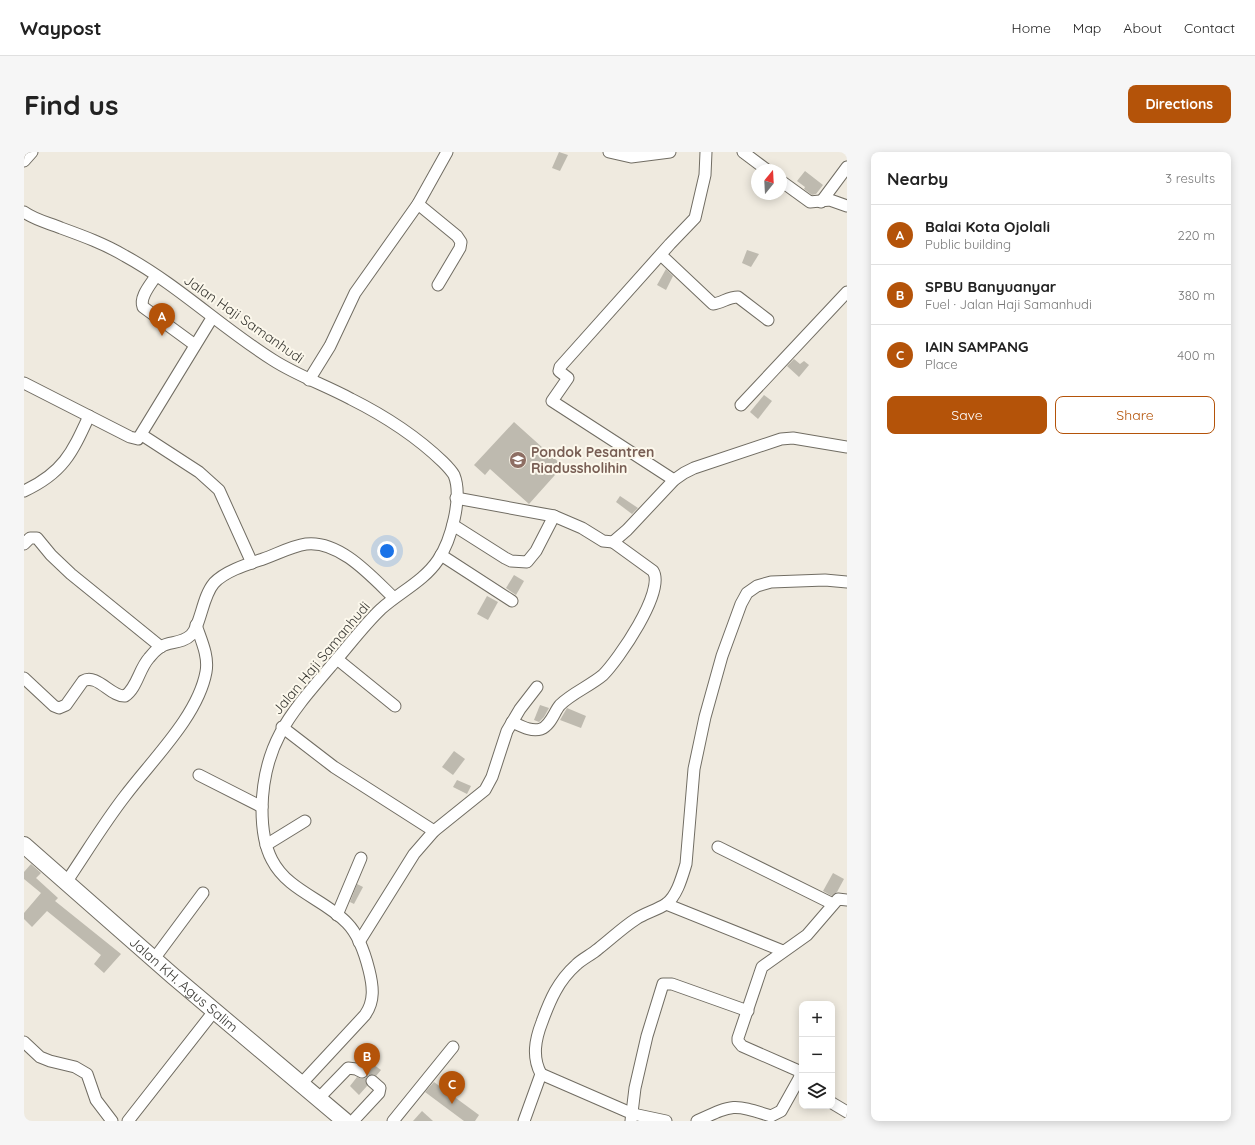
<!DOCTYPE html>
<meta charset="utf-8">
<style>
:root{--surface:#fff;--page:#f6f6f6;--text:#222;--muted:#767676;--line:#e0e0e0;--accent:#b45309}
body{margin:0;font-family:Quicksand,sans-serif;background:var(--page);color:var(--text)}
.controls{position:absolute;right:12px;bottom:12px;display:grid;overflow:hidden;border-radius:8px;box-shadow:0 2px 10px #0003}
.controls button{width:36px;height:36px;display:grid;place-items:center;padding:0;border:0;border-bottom:1px solid var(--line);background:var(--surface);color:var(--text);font:20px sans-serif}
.compass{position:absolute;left:727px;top:12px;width:36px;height:36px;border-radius:50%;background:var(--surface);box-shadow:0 2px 10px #0003;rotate:18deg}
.you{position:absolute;left:363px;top:399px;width:14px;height:14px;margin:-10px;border:3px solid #fff;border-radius:50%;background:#1a73e8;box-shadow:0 0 0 6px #1a73e833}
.badge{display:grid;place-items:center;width:26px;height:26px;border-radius:50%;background:var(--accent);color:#fff;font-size:13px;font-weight:700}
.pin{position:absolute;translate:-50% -33px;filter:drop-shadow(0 1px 2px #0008)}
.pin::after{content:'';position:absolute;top:21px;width:14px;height:12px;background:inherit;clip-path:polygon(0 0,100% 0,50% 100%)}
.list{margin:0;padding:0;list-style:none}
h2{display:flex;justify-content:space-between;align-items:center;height:52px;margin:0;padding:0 16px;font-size:17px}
h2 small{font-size:13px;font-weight:400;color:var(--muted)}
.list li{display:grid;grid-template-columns:26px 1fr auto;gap:12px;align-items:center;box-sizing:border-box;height:60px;padding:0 16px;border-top:1px solid var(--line)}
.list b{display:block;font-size:15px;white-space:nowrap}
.list p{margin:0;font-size:13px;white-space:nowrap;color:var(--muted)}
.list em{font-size:13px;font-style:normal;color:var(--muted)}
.actions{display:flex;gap:8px;padding:12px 16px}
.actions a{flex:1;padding:9px 0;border:1px solid var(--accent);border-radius:8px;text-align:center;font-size:14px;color:var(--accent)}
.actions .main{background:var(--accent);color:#fff}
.icon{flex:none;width:22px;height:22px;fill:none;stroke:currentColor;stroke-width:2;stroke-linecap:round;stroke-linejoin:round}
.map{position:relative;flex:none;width:823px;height:969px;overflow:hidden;border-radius:8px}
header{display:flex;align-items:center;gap:24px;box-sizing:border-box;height:56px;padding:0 20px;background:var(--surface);border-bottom:1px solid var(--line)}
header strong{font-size:19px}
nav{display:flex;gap:22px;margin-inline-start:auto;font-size:14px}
.intro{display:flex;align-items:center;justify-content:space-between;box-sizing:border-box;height:96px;padding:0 24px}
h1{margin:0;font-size:28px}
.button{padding:10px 18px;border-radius:8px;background:var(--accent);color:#fff;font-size:14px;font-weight:700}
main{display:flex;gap:24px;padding:0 24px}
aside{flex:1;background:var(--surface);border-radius:8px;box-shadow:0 2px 10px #0003}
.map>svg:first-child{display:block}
</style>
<header>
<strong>Waypost</strong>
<nav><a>Home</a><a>Map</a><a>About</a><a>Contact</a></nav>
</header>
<div class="intro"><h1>Find us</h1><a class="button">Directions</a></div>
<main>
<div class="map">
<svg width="823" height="969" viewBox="0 0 823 969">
<rect width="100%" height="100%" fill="#efeadf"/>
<g fill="#bebaaf">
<polygon points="535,0 544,3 536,19 528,16"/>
<polygon points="781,19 799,33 792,42 788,43 780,37 781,35 773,29"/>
<polygon points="723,98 735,102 727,115 718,111"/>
<polygon points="642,117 649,124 642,138 633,133"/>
<polygon points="770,207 776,212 780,209 785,213 775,225 763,214"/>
<polygon points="740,243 748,249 734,267 726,260"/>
<polygon points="490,270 539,314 505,352 466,317 461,323 450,313"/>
<polygon points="596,344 614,356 608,362 592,350"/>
<polygon points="490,423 500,429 492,443 482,436"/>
<polygon points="463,444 474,450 464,468 453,462"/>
<polygon points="516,553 525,556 520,565 515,570 510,568"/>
<polygon points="543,556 562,564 557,576 536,568"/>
<polygon points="430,599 441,607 429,623 418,615"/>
<polygon points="433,628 447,634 443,642 429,635"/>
<polygon points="7,712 17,721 12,726 34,746 31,749 97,802 80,821 70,812 77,803 23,759 8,775 0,767 0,761 17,741 0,727 0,720"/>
<polygon points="809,721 820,727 813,740 808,744 799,739"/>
<polygon points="333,732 339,735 330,752 326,750"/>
<polygon points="346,910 357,918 352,924 344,923 345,919 342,915"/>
<polygon points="333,925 338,927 342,926 343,934 335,943 326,934"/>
<polygon points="410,930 455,963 451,969 440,969 401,940"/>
<polygon points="398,959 409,969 389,969"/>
</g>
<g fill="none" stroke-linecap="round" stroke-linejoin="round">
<g stroke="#716d63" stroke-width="13">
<g id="minor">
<polyline points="585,0 607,5 646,0"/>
<polyline points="719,0 743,18"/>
<polyline points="0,9 8,0"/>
<polyline points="757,29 786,50 806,48 823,54"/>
<polyline points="797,50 823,15"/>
<polyline points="394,52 433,84 437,90 436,96 414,133"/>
<path d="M0 60C11 68 25 71 37 76 59 84 81 92 101 104 154 133 198 176 249 208 274 224 301 233 327 247 359 263 393 285 419 310 423 314 427 318 430 323 439 345 427 389 414 408 400 429 376 440 357 457 339 474 324 495 307 514 267 561 239 591 238 657 238 674 240 693 248 708 264 739 300 747 323 771 335 783 341 802 345 818 349 834 351 849 341 863L277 932"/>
<path d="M637 103 689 152C698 151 704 145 714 145L744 168"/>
<path d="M132 124C127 132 115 145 119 155L171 193"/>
<polyline points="285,228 306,194 331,141 394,52 423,0"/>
<polyline points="0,231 106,285 114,287 188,166"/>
<polyline points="717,253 823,140"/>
<polyline points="118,283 175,320 195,338 228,411"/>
<polyline points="650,328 528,249 544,226 535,219 536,215 646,92 671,66 681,23 682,0"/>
<path d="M0 339C39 321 48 301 65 264"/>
<polyline points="432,346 530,364 558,376 579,389 589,390 603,378 650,328 660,321 670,316 757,287 769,286 823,295"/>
<polyline points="429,373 481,406 487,409 503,410 512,399 530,364"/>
<polyline points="0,392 6,386 13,386 27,403 47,422 137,495"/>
<polyline points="417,403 488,449"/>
<polyline points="313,507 371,554"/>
<path d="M0 526 30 554 35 556 42 553 59 529C73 521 87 545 101 544 113 536 115 517 125 506 128 502 132 498 136 495 145 489 158 492 167 483 177 473 178 445 190 431 201 419 224 412 239 407 253 402 268 394 282 392 316 388 348 425 370 446"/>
<path d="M488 570C497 574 507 580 517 577 527 573 530 560 536 553 548 541 566 534 579 523 594 508 642 439 629 419L589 390"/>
<polyline points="258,575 310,615 410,679"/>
<polyline points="175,623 238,655"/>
<polyline points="242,693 281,669"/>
<polyline points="694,695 809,752"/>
<path d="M43 729C62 701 80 671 101 644 128 608 174 564 182 520 185 504 177 488 172 473"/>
<polyline points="642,752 759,799"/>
<polyline points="313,763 337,706"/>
<polyline points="335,790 390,702 410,679 461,638 468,625 483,579 496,557 513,535"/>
<polyline points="130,807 179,741"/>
<polyline points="0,890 16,905 26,909 51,915 63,922 72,948 88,969"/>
<polyline points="517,922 609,962 642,969"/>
<polyline points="294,947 324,916 332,917 338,920"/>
<polyline points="808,951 823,960"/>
<polyline points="104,969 191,858"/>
<polyline points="329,969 355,941 356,936 348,929"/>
<polyline points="369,969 429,895"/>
<path d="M500 969 517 922C508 905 511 888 518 870 526 848 534 829 552 813 558 807 567 803 574 797 587 787 598 776 612 767 621 761 633 758 642 752 653 744 658 725 662 712L670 617 681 565 698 504 717 452 723 441 733 434 747 430 801 428 823 430"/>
<polyline points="607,969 611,936 623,884 639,832 648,832 724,859"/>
<path d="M673 969C710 952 708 952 747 964L757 959 776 925 775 919 718 894 714 889V886L738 815 783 783 814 747 823 748"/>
</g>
</g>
<g stroke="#716d63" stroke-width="18">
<g id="highway">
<path id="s1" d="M0 693 149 824 321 969"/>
</g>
</g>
<use href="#minor" stroke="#fff" stroke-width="11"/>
<use href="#highway" stroke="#fff" stroke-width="16"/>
</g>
<defs>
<g id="school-disc" transform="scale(0.9)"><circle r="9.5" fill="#8d6e63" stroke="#fcf8ec"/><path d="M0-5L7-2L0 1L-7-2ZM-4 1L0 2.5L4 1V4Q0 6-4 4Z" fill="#fff"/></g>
</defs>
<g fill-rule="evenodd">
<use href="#school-disc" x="494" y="308"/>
</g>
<g text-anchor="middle" stroke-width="4" stroke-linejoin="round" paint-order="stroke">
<g font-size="14" fill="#3a3934" stroke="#fcf8ec">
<text transform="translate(220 167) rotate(35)" y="5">Jalan Haji Samanhudi</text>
<text transform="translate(297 506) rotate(-50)" y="5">Jalan Haji Samanhudi</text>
<text dy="5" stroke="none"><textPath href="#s1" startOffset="212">Jalan KH. Agus Salim</textPath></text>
</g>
<g font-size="14" font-weight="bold" fill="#785e54" stroke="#fcf8ec" text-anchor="start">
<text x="507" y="305">Pondok Pesantren<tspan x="507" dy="16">Riadussholihin</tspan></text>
</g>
</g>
</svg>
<div class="controls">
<button>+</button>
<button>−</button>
<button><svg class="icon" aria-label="layers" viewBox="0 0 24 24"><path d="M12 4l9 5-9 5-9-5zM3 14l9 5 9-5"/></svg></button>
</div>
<svg class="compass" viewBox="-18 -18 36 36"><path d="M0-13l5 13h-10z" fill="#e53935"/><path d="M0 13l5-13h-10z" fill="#767676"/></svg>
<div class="you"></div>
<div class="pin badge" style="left:138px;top:184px">A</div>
<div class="pin badge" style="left:343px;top:924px">B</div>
<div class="pin badge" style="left:428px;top:952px">C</div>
</div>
<aside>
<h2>Nearby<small>3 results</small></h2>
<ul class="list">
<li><span class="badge">A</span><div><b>Balai Kota Ojolali</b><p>Public building</p></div><em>220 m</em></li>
<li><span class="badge">B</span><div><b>SPBU Banyuanyar</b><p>Fuel · Jalan Haji Samanhudi</p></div><em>380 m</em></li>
<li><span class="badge">C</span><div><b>IAIN SAMPANG</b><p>Place</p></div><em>400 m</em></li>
</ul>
<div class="actions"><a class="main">Save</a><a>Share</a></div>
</aside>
</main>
